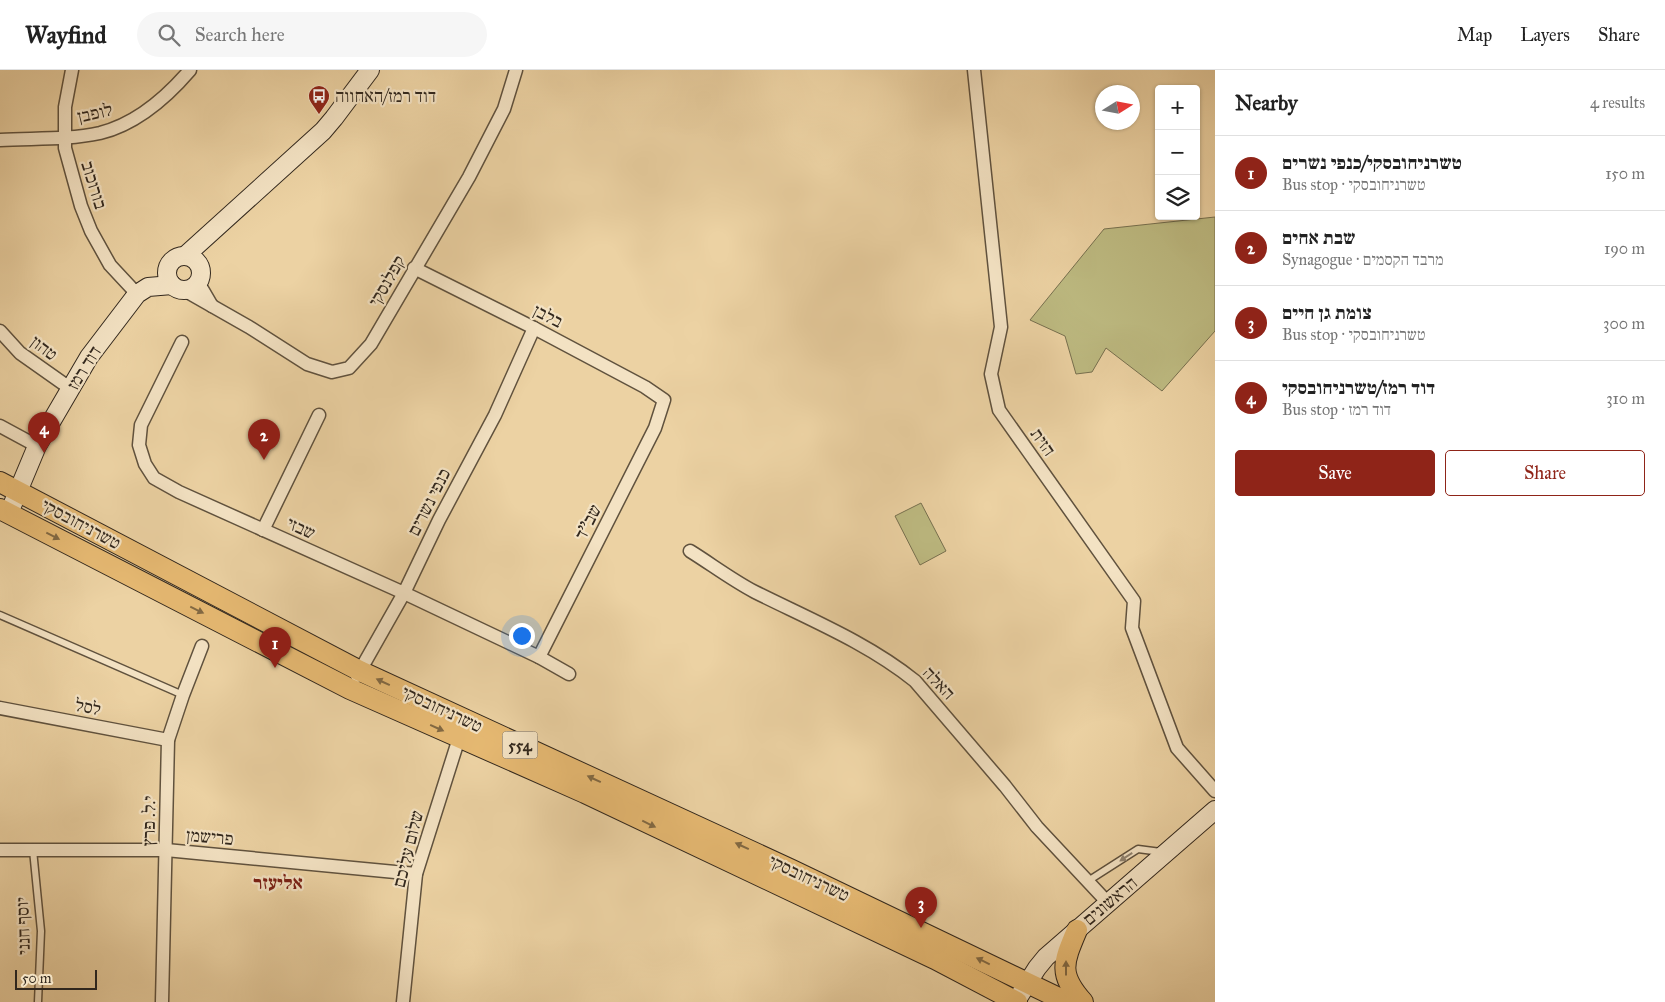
<!DOCTYPE html>
<meta charset="utf-8">
<style>
:root{--surface:#fff;--page:#f6f6f6;--text:#222;--muted:#767676;--line:#e0e0e0;--accent:#8f2418}
body{margin:0;font-family:"IM FELL Great Primer","Frank Ruhl Libre",serif;background:var(--page);color:var(--text)}
.controls{position:absolute;right:15px;top:15px;display:grid;overflow:hidden;border-radius:5px;box-shadow:0 1px 4px #0004}
.controls button{width:45px;height:45px;display:grid;place-items:center;padding:0;border:0;border-bottom:1px solid var(--line);background:var(--surface);color:var(--text);font:25px sans-serif}
.compass{position:absolute;left:1095px;top:15px;width:45px;height:45px;border-radius:50%;background:var(--surface);box-shadow:0 1px 4px #0004;rotate:79deg}
.scale{position:absolute;left:15px;bottom:12px;width:82px;box-sizing:border-box;padding-left:5px;border:2px solid #31271d;border-top:0;font-size:14px;line-height:18px;white-space:nowrap;color:#31271d;-webkit-text-stroke:4px #f3e2c3;paint-order:stroke}
.you{position:absolute;left:521px;top:565px;width:18px;height:18px;margin:-12px;border:4px solid #fff;border-radius:50%;background:#1a73e8;box-shadow:0 0 0 8px #1a73e833}
.badge{display:grid;place-items:center;width:32px;height:32px;border-radius:50%;background:var(--accent);color:#fff;font-size:16px;font-weight:700}
.pin{position:absolute;translate:-50% -41px;filter:drop-shadow(0 1px 2px #0008)}
.pin::after{content:'';position:absolute;top:26px;width:18px;height:15px;background:inherit;clip-path:polygon(0 0,100% 0,50% 100%)}
.list{margin:0;padding:0;list-style:none}
h2{display:flex;justify-content:space-between;align-items:center;height:65px;margin:0;padding:0 20px;font-size:21px}
h2 small{font-size:16px;font-weight:400;color:var(--muted)}
.list li{display:grid;grid-template-columns:32px 1fr auto;gap:15px;align-items:center;box-sizing:border-box;height:75px;padding:0 20px;border-top:1px solid var(--line)}
.list b{display:block;font-size:19px;white-space:nowrap}
.list p{margin:0;font-size:16px;white-space:nowrap;color:var(--muted)}
.list em{font-size:16px;font-style:normal;color:var(--muted)}
.actions{display:flex;gap:10px;padding:15px 20px}
.actions a{flex:1;padding:11px 0;border:1px solid var(--accent);border-radius:5px;text-align:center;font-size:18px;color:var(--accent)}
.actions .main{background:var(--accent);color:#fff}
.icon{flex:none;width:28px;height:28px;fill:none;stroke:currentColor;stroke-width:2;stroke-linecap:round;stroke-linejoin:round}
.map{position:relative;flex:none;width:1215px;height:932px;overflow:hidden}
header{display:flex;align-items:center;gap:30px;box-sizing:border-box;height:70px;padding:0 25px;background:var(--surface);border-bottom:1px solid var(--line)}
header strong{font-size:24px}
nav{display:flex;gap:28px;margin-inline-start:auto;font-size:18px}
.search{width:350px;height:45px;background:var(--page);display:flex;align-items:center;gap:12px;box-sizing:border-box;padding:0 18px;border-radius:28px;color:var(--muted);font-size:19px}
main{display:flex}
aside{flex:1;background:var(--surface)}
.map>svg:first-child{display:block}
</style>
<header>
<strong>Wayfind</strong>
<div class="search"><svg class="icon" aria-label="search" viewBox="0 0 24 24"><circle cx="10" cy="10" r="6"/><path d="M15 15l6 6"/></svg>Search here</div>
<nav><a>Map</a><a>Layers</a><a>Share</a></nav>
</header>
<main>
<div class="map">
<svg width="1215" height="932" viewBox="0 0 1215 932">
<rect width="100%" height="100%" fill="#ecd2a3"/>
<filter id="stains"><feTurbulence type="fractalNoise" baseFrequency=".004" numOctaves="4"/><feColorMatrix values="0 0 0 0 .2 0 0 0 0 .09 0 0 0 0 .02 0 0 0 .5 -.17"/></filter>
<radialGradient id="worn" r=".72"><stop offset=".6" stop-color="#630" stop-opacity="0"/><stop offset="1" stop-color="#630" stop-opacity=".3"/></radialGradient>
<g fill="#bdba81" stroke="#77704f">
<polygon points="1215,147 1215,261 1162,321 1106,278 1092,302 1076,304 1065,266 1030,250 1104,159"/>
<polygon points="921,433 946,481 920,495 895,446"/>
</g>
<g fill="none" stroke-linecap="round" stroke-linejoin="round">
<g stroke="#60523e" stroke-width="9">
<g id="lane">
<polyline points="0,545 183,625"/>
<polyline points="33,780 41,861 38,932"/>
<polyline points="1088,811 1138,779 1161,782"/>
</g>
</g>
<g stroke="#60523e" stroke-width="15">
<g id="street">
<polyline points="72,0 65,37 65,78 81,136 91,161 110,195 137,224"/>
<polyline points="974,0 1001,257 991,304 999,340 1134,531 1132,558 1177,678 1215,721"/>
<path d="M0 70C33 68 68 70 100 63 136 54 166 28 190 0"/>
<polyline points="414,198 534,258 645,317 664,330 655,358 539,587"/>
<polyline points="198,212 212,236"/>
<polyline points="184,220 249,257 307,294 332,302 349,298 371,274 469,107 504,39 516,0"/>
<polyline points="0,261 20,283 71,319"/>
<polyline points="182,272 141,355 139,375 145,394 154,408 179,422 404,523 539,587 569,604"/>
<polyline points="0,356 37,376"/>
<polyline points="263,460 319,345"/>
<path d="M690 481C711 494 732 510 755 522 809 549 868 573 915 611L1005 716 1037 757 1109 834"/>
<polyline points="357,606 404,523 439,450 495,345 534,258"/>
<polyline points="0,638 168,670"/>
<polyline points="0,780 166,780 416,804"/>
<polyline points="162,932 168,670 183,625 202,576"/>
<polyline points="403,932 416,804 459,668"/>
</g>
</g>
<g stroke="#31271d" stroke-width="20">
<g id="secondary">
<circle cx="184" cy="203" r="17"/>
<polyline points="185,186 323,61 334,48 370,0"/>
<polyline points="9,443 37,376 89,287 137,224 148,217 172,215"/>
<polyline points="1020,925 1037,898 1046,887 1215,740"/>
</g>
</g>
<g stroke="#31271d" stroke-width="22">
<g id="primary">
<polyline points="0,412 360,601 792,800 1067,932"/>
<polyline points="0,439 350,619 585,723 935,889 1017,932"/>
<path d="M1077 860C1063 893 1058 904 1083 932"/>
</g>
</g>
<use href="#lane" stroke="#f3e2c3" stroke-width="6"/>
<use href="#street" stroke="#f3e2c3" stroke-width="12"/>
<use href="#secondary" stroke="#f3e2c3" stroke-width="18"/>
<use href="#primary" stroke="#e6b972" stroke-width="20"/>
</g>
<defs><path id="oneway-solid" d="M-6-.8H1V-3.2L6.5 0L1 3.2V.8H-6Z" transform="scale(1.25)"/></defs>
<g fill="#826943">
<use href="#oneway-solid" transform="translate(53 466) rotate(27)"/>
<use href="#oneway-solid" transform="translate(197 540) rotate(26)"/>
<use href="#oneway-solid" transform="translate(383 612) rotate(-155)"/>
<use href="#oneway-solid" transform="translate(437 658) rotate(24)"/>
<use href="#oneway-solid" transform="translate(594 709) rotate(-155)"/>
<use href="#oneway-solid" transform="translate(649 754) rotate(26)"/>
<use href="#oneway-solid" transform="translate(742 776) rotate(-155)"/>
<use href="#oneway-solid" transform="translate(983 891) rotate(-154)"/>
<use href="#oneway-solid" transform="translate(1066 898) rotate(-90)"/>
</g>
<use fill="#928470" href="#oneway-solid" transform="translate(1126 787) rotate(147)"/>
<defs>
<g id="bus-pin" transform="scale(1.125)"><path d="M0 17L-7.5 6A9.5 9.5 0 1 1 7.5 6Z" fill="#8f2418" stroke="#f3e2c3"/><path d="M-5-6H5V4H4V6H2V4H-2V6H-4V4H-5ZM-3.5-4V0h7V-4ZM-3.5 1.2v1.5H-2V1.2ZM2 1.2v1.5H3.5V1.2Z" fill="#fff"/></g>
</defs>
<g fill-rule="evenodd">
<use href="#bus-pin" x="319" y="26"/>
</g>
<g text-anchor="middle" stroke-width="4.5" stroke-linejoin="round" paint-order="stroke">
<rect fill="#f3e2c3" stroke="#6b5f4f" stroke-width="1" x="502.5" y="661.5" width="35" height="27" rx="4"/>
<g font-size="16" font-weight="bold" fill="#31271d">
<text x="520" y="681">554</text>
</g>
<g font-size="18" fill="#31271d" stroke="#f3e2c3" text-anchor="start">
<text x="335" y="32">דוד רמז/האחווה</text>
</g>
<g font-size="18" fill="#31271d" stroke="#f3e2c3">
<text transform="translate(95 43) rotate(-13)" y="6">לופבן</text>
<text transform="translate(94 115) rotate(73)" y="6">בורוכוב</text>
<text transform="translate(387 211) rotate(-60)" y="6">קפלנסקי</text>
<text transform="translate(548 246) rotate(27)" y="6">בלבן</text>
<text transform="translate(44 278) rotate(37)" y="6">טהון</text>
<text transform="translate(84 298) rotate(-58)" y="6">דוד רמז</text>
<text transform="translate(1043 372) rotate(55)" y="6">הזית</text>
<text transform="translate(429 432) rotate(-63)" y="6">כנפי נשרים</text>
<text transform="translate(588 452) rotate(-63)" y="6">שב''ד</text>
<text transform="translate(81 454) rotate(28)" y="6">טשרניחובסקי</text>
<text transform="translate(301 458) rotate(24)" y="6">שבזי</text>
<text transform="translate(939 613) rotate(47)" y="6">האלה</text>
<text transform="translate(88 637) rotate(11)" y="6">לסל</text>
<text transform="translate(442 639) rotate(25)" y="6">טשרניחובסקי</text>
<text transform="translate(149 751) rotate(-89)" y="6">י.ל. פרץ</text>
<text transform="translate(210 767) rotate(5)" y="6">פרישמן</text>
<text transform="translate(408 779) rotate(-76)" y="6">שלום עליכם</text>
<text transform="translate(809 808) rotate(25)" y="6">טשרניחובסקי</text>
<text transform="translate(1110 831) rotate(-40)" y="6">הראשונים</text>
<text transform="translate(23 856) rotate(-92)" y="6">יוסף חנני</text>
</g>
<g font-size="19" font-weight="bold" fill="#7a1f14" stroke="#f3e2c3">
<text x="278" y="819">אליעזר</text>
</g>
</g>
<rect width="100%" height="100%" filter="url(#stains)"/>
<rect width="100%" height="100%" fill="url(#worn)"/>
</svg>
<div class="controls">
<button>+</button>
<button>−</button>
<button><svg class="icon" aria-label="layers" viewBox="0 0 24 24"><path d="M12 4l9 5-9 5-9-5zM3 14l9 5 9-5"/></svg></button>
</div>
<svg class="compass" viewBox="-18 -18 36 36"><path d="M0-13l5 13h-10z" fill="#e53935"/><path d="M0 13l5-13h-10z" fill="#767676"/></svg>
<div class="scale">50 m</div>
<div class="you"></div>
<div class="pin badge" style="left:275px;top:598px">1</div>
<div class="pin badge" style="left:264px;top:390px">2</div>
<div class="pin badge" style="left:921px;top:858px">3</div>
<div class="pin badge" style="left:44px;top:383px">4</div>
</div>
<aside>
<h2>Nearby<small>4 results</small></h2>
<ul class="list">
<li><span class="badge">1</span><div><b>טשרניחובסקי/כנפי נשרים</b><p>Bus stop · טשרניחובסקי</p></div><em>150 m</em></li>
<li><span class="badge">2</span><div><b>שבת אחים</b><p>Synagogue · מרבד הקסמים</p></div><em>190 m</em></li>
<li><span class="badge">3</span><div><b>צומת גן חיים</b><p>Bus stop · טשרניחובסקי</p></div><em>300 m</em></li>
<li><span class="badge">4</span><div><b>דוד רמז/טשרניחובסקי</b><p>Bus stop · דוד רמז</p></div><em>310 m</em></li>
</ul>
<div class="actions"><a class="main">Save</a><a>Share</a></div>
</aside>
</main>
